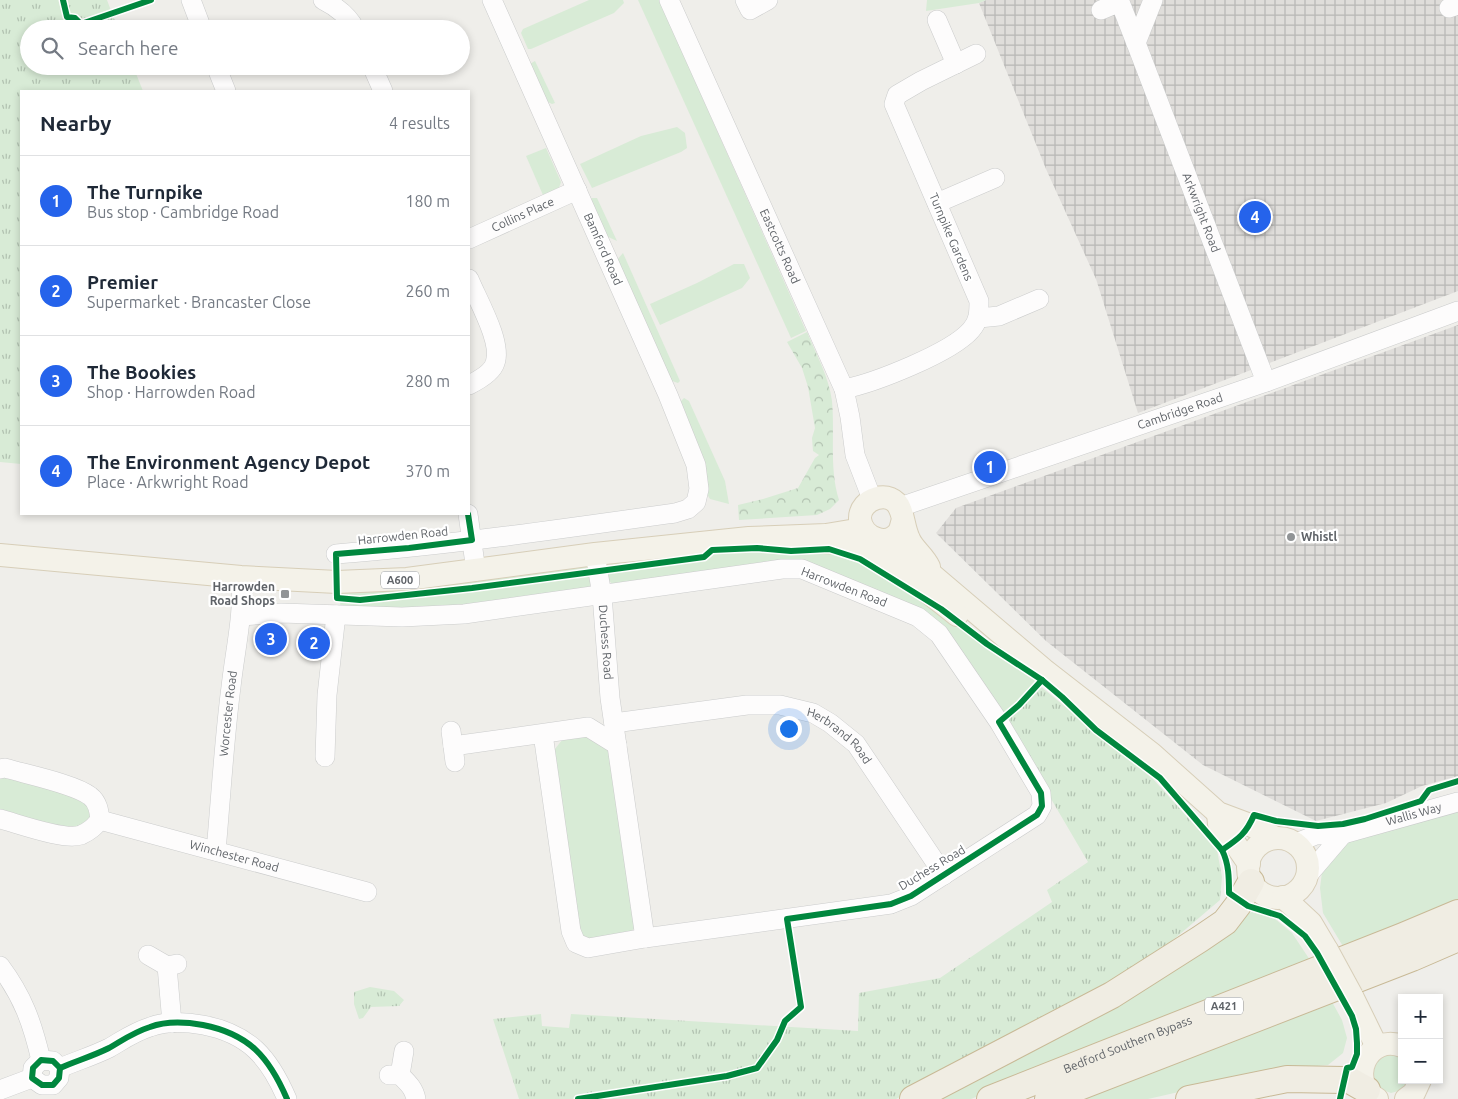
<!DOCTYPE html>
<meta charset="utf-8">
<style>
:root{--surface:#fff;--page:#f6f6f7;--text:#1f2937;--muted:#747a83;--line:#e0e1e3;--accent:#2563eb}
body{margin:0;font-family:Ubuntu,sans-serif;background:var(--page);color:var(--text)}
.controls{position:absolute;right:15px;bottom:15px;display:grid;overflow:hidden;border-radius:0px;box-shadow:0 2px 8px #0003}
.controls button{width:45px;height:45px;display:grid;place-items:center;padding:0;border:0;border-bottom:1px solid var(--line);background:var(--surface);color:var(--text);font:25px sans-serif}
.you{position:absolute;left:788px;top:728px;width:18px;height:18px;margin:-12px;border:4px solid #fff;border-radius:50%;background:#1a73e8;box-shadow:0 0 0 8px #1a73e833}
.badge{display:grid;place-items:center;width:32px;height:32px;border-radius:50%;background:var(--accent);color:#fff;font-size:16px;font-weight:700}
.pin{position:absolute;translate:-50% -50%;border:2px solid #fff;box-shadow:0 1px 5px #0006}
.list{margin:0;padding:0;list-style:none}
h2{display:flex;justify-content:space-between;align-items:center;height:65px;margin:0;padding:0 20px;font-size:21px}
h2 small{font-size:16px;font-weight:400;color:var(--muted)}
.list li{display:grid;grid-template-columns:32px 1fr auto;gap:15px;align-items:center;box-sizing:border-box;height:90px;padding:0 20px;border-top:1px solid var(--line)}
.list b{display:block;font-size:19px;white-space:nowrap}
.list p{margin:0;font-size:16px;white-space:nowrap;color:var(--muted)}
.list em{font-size:16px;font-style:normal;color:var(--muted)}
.icon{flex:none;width:28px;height:28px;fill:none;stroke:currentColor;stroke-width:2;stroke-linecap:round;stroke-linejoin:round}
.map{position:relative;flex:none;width:1458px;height:1099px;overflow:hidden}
.search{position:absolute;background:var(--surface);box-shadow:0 2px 8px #0003;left:20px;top:20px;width:450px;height:55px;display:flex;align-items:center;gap:12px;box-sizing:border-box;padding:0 18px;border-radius:28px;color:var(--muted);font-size:19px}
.panel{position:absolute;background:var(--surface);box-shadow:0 2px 8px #0003;left:20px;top:90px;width:450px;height:425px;border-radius:0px}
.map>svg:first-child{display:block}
</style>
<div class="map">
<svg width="1458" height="1099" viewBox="0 0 1458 1099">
<defs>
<pattern id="industrial-grid" width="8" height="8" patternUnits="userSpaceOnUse" patternTransform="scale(1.25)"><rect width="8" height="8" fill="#dfddda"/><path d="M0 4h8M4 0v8" fill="none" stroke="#b8b7b5"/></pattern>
<pattern id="forest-crowns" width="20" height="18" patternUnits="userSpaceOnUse" patternTransform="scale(1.25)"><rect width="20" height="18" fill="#d8ebd6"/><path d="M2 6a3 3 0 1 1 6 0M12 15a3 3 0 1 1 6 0" fill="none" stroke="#b2c2b1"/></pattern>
<pattern id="park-tufts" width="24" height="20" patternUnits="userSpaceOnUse" patternTransform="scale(1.25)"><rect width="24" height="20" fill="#d8ebd6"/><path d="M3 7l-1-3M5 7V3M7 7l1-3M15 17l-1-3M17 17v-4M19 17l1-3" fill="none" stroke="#b2c2b1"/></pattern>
</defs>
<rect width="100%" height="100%" fill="#efeeea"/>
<g fill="url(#industrial-grid)">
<polygon points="986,0 1458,0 1458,291 1138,413 1096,279 1046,169 979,3"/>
<polygon points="1458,325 1458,776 1422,786 1386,803 1316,821 1203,765 1046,641 936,533 956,508"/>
</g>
<g fill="#d8ebd6">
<polygon points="589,0 623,0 624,3 614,13 531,49 528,49 521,33 523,29"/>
<polygon points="638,0 659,0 806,331 791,338"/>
<polygon points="927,0 986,0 979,3 926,11"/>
<polygon points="535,61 555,103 552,104 544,100 528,65"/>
<polygon points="677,127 685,133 687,148 681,152 592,188 580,164 641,136"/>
<polygon points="546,148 561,182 559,188 543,195 526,156"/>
<polygon points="592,198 597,198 617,241 604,235 588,202"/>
<polygon points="623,253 680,381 678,383 672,381 664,375 617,260"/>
<polygon points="734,264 744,264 750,278 742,288 660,325 650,304 697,283"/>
<polygon points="684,398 689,401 725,481 729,504 710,499 707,494 679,403"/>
<polygon points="702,549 774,550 786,552 829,551 859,560 956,623 987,648 1037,682 1018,704 1002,715 958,647 814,566 613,585 605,576 609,566 618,560"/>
<path d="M581 565 587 567C591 576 592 581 589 589L414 611 340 608 341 590Z"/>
<polygon points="585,732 613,751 637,924 627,938 589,943 575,928 551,754 566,735"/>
<path d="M0 775 76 794C85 801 91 807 91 818L77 830 0 814Z"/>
<polygon points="1458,811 1458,901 1344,948 1323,913 1320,888 1323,864 1346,843"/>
<polygon points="1252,912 1274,918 1292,933 1310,960 971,1099 938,1099 1239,916"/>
<polygon points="1331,1000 1342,1020 1347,1038 1343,1053 1328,1065 1275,1070 1148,1099 1081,1099"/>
<polygon points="1387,1052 1402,1054 1402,1080 1411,1080 1402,1090 1391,1093 1380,1089 1372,1080 1371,1068"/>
</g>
<path fill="url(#forest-crowns)" d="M807 332C816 354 829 377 832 401 835 433 829 469 839 500L830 509 817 515 739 520 738 505 763 499 798 488 815 458 819 455 813 451 812 438 815 428 808 387 802 368 787 342Z"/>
<g fill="url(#park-tufts)">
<polygon points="0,0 107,0 118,29 29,29 29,66 133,66 143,91 21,91 21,464 0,462"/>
<polygon points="1040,686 1153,779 1217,850 1222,877 1220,900 1153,957 896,1099 519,1099 493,1019 541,1014 542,1026 569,1028 571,1014 858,1031 859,993 940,978 1052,902 1047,890 1088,862 1006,722"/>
<polygon points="370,987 394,991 404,1000 399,1006 371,1007 363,1018 359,1019 354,1004 354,992"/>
</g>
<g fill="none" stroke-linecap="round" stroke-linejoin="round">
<g stroke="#cbcccc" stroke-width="20">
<g id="minor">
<polyline points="191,0 202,29"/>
<path d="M323 0C337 7 348 15 355 29"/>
<path id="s1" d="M669 0 844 389 850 417 855 455 872 499"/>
<polyline points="745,0 750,10 768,0"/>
<path id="s2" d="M1153 0 1136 43 1266 382"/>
<polyline points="1449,8 1458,5"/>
<polyline points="1101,10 1120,2 1136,43"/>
<polyline points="937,20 956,64"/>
<polyline points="216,66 226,91"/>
<polyline points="372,66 383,91"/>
<polyline points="937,203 995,178"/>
<path id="s3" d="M469 239 577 190"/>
<path d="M469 279C477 299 503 343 495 363 492 373 477 381 469 385"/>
<polyline points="979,318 999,316 1039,299"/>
<path d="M844 389C874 383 951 353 971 330 979 321 979 312 979 301L894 104 897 95 921 81 976 54"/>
<path id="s4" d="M900 507 1266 382 1458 311"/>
<polyline points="468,514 476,571"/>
<path d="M336 554C450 545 562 529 675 513L688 509 696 502 699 489 696 465 668 395 492 0"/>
<path id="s5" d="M595 554 602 595 610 698 645 938"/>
<polyline points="241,616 281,613 402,617 464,614 782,569 802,569 918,617 939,634 999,722 1041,793 1042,806 1037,815 911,896 891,904 645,938 588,948 576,943 571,931 543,734"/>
<path id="s6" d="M614 723 747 705H780L813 713 830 723 856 744 944 875"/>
<polyline points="451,731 455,762"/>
<polyline points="453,746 588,727 617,745"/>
<polyline points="325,757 327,695 336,615"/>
<path d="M0 769 5 768C25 774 75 784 90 796 98 802 99 811 100 820 94 827 90 831 81 835 65 841 19 824 0 819"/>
<path id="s7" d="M100 820 367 892"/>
<path id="s8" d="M1296 843 1316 835 1343 834 1458 802"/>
<path id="s9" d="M216 851C221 796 224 741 231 687 235 650 244 614 241 577"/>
<polyline points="1308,875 1343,834"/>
<polyline points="148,955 167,966 177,964"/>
<path d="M0 966C23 997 32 1022 41 1060"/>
<polyline points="167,966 172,1023"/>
<polygon points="41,1060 53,1061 60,1068 59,1078 53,1085 42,1085 32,1078 33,1068"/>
<path d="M60 1068C76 1061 93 1056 109 1048 123 1040 134 1032 150 1027 166 1021 186 1022 203 1025 249 1034 269 1057 287 1099"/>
<path d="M389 1075H400C407 1082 414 1088 416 1099"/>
<polyline points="400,1075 404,1051"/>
<polyline points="0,1090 32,1078"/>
</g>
</g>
<g stroke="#d7ceb8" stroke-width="24">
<g id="major">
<path d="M903 519C902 523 901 527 900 530 889 549 862 538 860 519 859 498 892 488 900 509 904 518 904 529 909 539 913 549 924 556 929 567"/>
<polyline points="883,540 911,563 932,575 1044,670 1152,754 1218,813 1250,825 1276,838"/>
<path d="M823 542C871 542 921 587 957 615"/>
<polyline points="0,555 241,577 337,582 407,579 595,554 749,538 826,535 862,529"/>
<polyline points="1218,813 1219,824 1234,842 1249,864"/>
<circle cx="1278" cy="868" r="30"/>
<polyline points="1283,897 1311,923 1327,950"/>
<polyline points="1352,996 1377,1047"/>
<path d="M1377 1099C1346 1080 1368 1033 1402 1046"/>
<polyline points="1406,1099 1414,1093 1420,1080"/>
</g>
</g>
<g stroke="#c8b996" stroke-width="28">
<g id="highway">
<polyline points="913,1099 1112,995 1200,939 1225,922 1238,905 1251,882"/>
<path id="s10" d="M990 1099 1403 936 1458 913"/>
<polyline points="1048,1099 1412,958 1458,938"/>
<polyline points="1189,1099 1287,1079 1344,1080 1351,1081 1367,1090"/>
</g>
</g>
<use href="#minor" stroke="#fdfcfc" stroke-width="19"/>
<use href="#major" stroke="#f4f2e9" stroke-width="22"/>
<use href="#highway" stroke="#f0ede3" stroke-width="26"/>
<g stroke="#d7ceb8" stroke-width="24" stroke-linecap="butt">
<polyline id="major-bridge" points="1327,950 1352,996"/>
</g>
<use href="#major-bridge" stroke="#f4f2e9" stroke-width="22"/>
<g stroke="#fff" stroke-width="9">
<g id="cycleway">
<polyline points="63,0 67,17 75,18 81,24 151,0"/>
<path d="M468 514 472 540 409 548 336 554 337 598 360 600 472 588 704 557 712 550 757 548 791 551 829 549 860 559 941 609 987 644 1042 680 1062 697 1096 730 1160 778 1222 850C1229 864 1229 878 1229 893L1248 906 1280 916 1305 936 1317 953 1352 1016 1356 1029 1357 1043V1054L1352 1067 1347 1068 1340 1099"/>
<path d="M1222 850C1238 839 1246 834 1254 815L1276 821 1318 826 1343 824 1365 819 1421 801 1429 790 1458 781"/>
<polygon points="41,1060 53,1061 60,1068 59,1078 53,1085 42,1085 32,1078 33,1068"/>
<path d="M60 1068C76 1061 93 1056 109 1048 123 1040 134 1032 150 1027 166 1021 186 1022 203 1025 249 1034 269 1057 287 1099"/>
<polyline points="578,1099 727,1076 757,1068 777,1040 785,1021 801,1007 787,919 891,904 911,896 1037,815 1042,806 1041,793 999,722 1019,705 1042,680"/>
</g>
</g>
<use href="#cycleway" stroke="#00873e" stroke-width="6"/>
</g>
<g fill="#919496" stroke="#fff" stroke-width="2">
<circle cx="1291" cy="537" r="5"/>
<rect x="280" y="589" width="10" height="10" rx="2.5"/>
</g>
<g text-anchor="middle" stroke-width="4.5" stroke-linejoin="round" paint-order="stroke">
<g fill="#fff" stroke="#8f9295" stroke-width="1">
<rect x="381" y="571.5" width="38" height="17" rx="4"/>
<rect x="1205" y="997.5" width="38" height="17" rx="4"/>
</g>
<g font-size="11" font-weight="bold" fill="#5f6368">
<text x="400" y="584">A600</text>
<text x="1224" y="1010">A421</text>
</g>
<g font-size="12" fill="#5f6368" stroke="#fff">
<text dy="4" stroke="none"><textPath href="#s2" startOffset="228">Arkwright Road</textPath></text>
<text dy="4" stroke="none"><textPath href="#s3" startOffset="59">Collins Place</textPath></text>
<text transform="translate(951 237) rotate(67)" y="4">Turnpike Gardens</text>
<text dy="4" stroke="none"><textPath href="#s1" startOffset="270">Eastcotts Road</textPath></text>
<text transform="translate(603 249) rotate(66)" y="4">Bamford Road</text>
<text dy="4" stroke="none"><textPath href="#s4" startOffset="296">Cambridge Road</textPath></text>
<text transform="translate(403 536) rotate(-6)" y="4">Harrowden Road</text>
<text transform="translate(844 587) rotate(21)" y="4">Harrowden Road</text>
<text dy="4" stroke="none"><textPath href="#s5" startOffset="89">Duchess Road</textPath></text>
<text dy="4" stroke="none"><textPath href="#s9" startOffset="138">Worcester Road</textPath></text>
<text dy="4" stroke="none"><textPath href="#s6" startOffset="236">Herbrand Road</textPath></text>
<text dy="4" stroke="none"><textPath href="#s8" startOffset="122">Wallis Way</textPath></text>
<text dy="4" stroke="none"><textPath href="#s7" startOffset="139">Winchester Road</textPath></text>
<text transform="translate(932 868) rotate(-31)" y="4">Duchess Road</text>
<text dy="4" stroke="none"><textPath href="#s10" startOffset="148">Bedford Southern Bypass</textPath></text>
</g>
<g font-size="12" font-weight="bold" fill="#5f6368" stroke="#fff" text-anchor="start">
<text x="1301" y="541">Whistl</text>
<text x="275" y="591" text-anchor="end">Harrowden<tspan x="275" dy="14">Road Shops</tspan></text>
</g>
</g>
</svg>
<div class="controls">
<button>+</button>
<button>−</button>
</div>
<div class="you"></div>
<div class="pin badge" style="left:990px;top:467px">1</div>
<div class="pin badge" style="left:314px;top:643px">2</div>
<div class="pin badge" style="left:271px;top:639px">3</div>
<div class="pin badge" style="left:1255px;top:217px">4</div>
<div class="search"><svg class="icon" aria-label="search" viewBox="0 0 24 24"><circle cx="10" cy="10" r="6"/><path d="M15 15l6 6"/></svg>Search here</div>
<section class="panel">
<h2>Nearby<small>4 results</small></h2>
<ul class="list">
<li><span class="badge">1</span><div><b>The Turnpike</b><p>Bus stop · Cambridge Road</p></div><em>180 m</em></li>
<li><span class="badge">2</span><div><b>Premier</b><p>Supermarket · Brancaster Close</p></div><em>260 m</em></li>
<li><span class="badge">3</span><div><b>The Bookies</b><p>Shop · Harrowden Road</p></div><em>280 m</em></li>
<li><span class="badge">4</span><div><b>The Environment Agency Depot</b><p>Place · Arkwright Road</p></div><em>370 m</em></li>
</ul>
</section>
</div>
